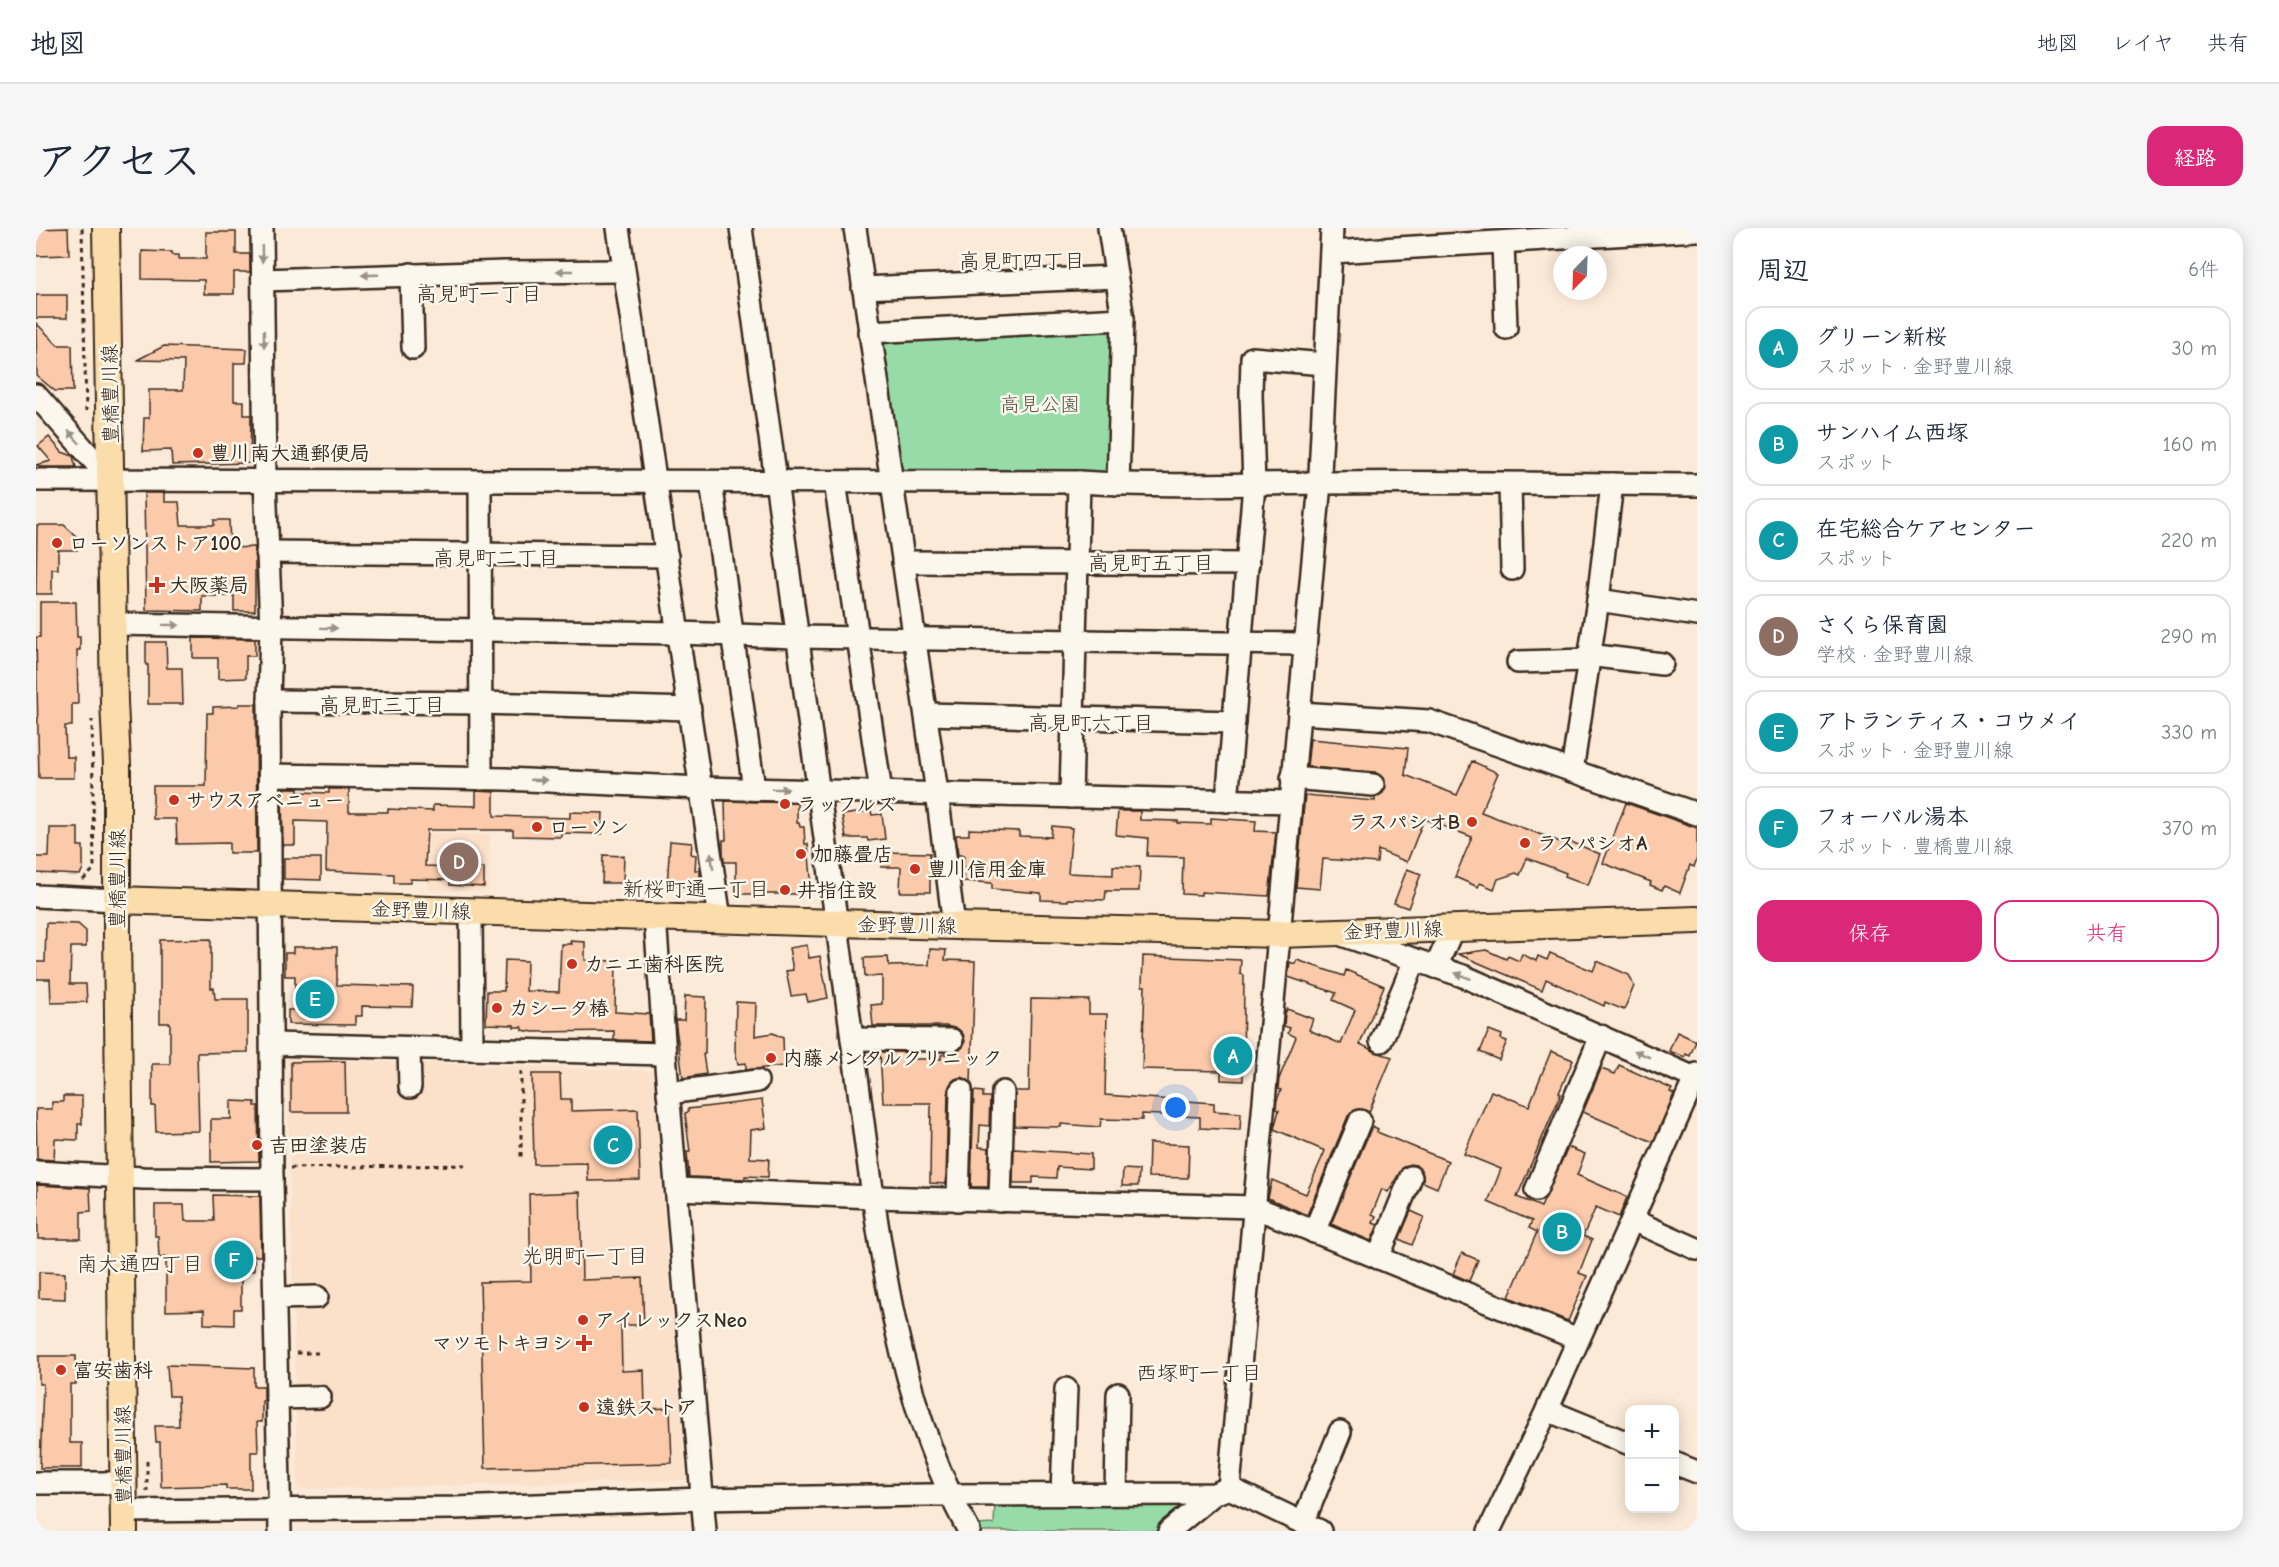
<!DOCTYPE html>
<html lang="ja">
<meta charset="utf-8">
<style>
:root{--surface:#fff;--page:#f6f6f7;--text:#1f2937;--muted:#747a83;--line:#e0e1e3;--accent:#db2777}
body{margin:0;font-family:"Comic Neue","Klee One",sans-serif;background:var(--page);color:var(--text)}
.controls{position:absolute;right:18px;bottom:18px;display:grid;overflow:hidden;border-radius:12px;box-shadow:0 3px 15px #0003}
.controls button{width:54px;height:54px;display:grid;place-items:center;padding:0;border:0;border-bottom:2px solid var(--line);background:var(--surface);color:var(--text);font:30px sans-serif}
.compass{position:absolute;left:1517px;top:18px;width:54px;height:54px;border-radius:50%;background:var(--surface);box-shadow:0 3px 15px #0003;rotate:203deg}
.you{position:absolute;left:1140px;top:880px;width:21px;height:21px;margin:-15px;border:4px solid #fff;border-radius:50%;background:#1a73e8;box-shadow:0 0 0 9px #1a73e833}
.badge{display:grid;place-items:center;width:39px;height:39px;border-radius:50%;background:var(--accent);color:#fff;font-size:20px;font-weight:700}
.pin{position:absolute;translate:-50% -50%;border:3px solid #fff;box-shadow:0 2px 6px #0006}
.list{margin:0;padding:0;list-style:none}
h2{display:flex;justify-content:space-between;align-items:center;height:78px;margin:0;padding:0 24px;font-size:26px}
h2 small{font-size:20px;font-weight:400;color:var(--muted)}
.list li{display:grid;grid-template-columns:39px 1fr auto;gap:18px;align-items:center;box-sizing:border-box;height:84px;margin:0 12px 12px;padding:0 12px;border:2px solid var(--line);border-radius:18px}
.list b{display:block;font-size:22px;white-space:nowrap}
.list p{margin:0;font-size:20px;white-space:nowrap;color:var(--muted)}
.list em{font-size:20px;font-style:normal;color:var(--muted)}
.actions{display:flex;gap:12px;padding:18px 24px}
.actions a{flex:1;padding:14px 0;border:2px solid var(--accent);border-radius:18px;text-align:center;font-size:21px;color:var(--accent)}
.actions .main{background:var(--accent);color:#fff}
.map{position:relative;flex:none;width:1661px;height:1303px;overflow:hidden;border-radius:18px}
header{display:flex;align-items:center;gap:36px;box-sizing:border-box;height:84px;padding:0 30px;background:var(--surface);border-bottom:2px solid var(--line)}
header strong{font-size:28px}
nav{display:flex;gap:33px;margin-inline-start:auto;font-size:21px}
.intro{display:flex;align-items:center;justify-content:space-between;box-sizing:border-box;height:144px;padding:0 36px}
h1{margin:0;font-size:42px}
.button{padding:15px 27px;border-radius:18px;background:var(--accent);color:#fff;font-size:21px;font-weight:700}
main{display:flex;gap:36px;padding:0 36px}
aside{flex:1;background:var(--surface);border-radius:18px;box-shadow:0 3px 15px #0003}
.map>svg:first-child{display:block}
</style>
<header>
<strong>地図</strong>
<nav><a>地図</a><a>レイヤ</a><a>共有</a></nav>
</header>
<div class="intro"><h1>アクセス</h1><a class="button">経路</a></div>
<main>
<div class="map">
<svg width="1661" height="1303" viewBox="0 0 1661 1303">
<rect width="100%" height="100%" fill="#fbead8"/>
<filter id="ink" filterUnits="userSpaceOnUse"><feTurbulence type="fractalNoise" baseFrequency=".0167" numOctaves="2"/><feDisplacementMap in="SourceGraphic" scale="12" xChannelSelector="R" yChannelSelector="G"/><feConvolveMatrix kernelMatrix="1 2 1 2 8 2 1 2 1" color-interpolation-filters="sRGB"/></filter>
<g filter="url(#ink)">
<g fill="#fbe0ca">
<polygon points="393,605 454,607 452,663 392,662"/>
<polygon points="251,830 616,843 650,1252 262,1261"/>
</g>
<g fill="#97dca8" stroke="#698363" stroke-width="1.5">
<polygon points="1073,101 1077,106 1073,248 867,246 862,240 841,117 846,110"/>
<polygon points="959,1275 1151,1276 1120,1303 944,1303 941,1297 958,1296"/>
</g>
<g fill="#fbcaaa" stroke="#3b2a1e" stroke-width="1.5">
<polygon points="32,0 33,27 0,28 0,1"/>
<polygon points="170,4 200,4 200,26 214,26 214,44 198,44 198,66 168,66 168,52 106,51 106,23 136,24 136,27 143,27 143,31 170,31"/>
<rect x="0" y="67" width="31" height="23"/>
<polygon points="0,95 22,117 36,117 37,163 19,163 1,148"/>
<polygon points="128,118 211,121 210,135 198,135 198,173 208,173 208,187 215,187 214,235 136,237 135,222 107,223 108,190 113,190 113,162 147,162 148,133 101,132"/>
<polygon points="13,209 26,224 37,228 40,239 5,239 0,237 15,233 2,218"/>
<polygon points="108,265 128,265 128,274 143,274 145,297 178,297 178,292 193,292 194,320 219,319 219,383 198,383 198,368 166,368 166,383 110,382"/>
<polygon points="1,297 28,297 41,309 41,322 22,322 22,341 16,341 16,366 0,366"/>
<polygon points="4,374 40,374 41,409 44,409 44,422 41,422 42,476 36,476 36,498 29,498 30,529 38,529 38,550 3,550 0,409 4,409"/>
<polygon points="157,410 219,411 219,428 210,428 210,450 182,451 182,430 157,430"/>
<polygon points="110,414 130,414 131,440 146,440 147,476 112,476 112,437 110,437"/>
<polygon points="203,476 220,476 221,625 193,625 193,615 141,616 140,591 117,591 117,558 170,558 171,485 177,485 177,479 203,478"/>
<polygon points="1274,511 1372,520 1369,547 1421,567 1436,533 1462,545 1445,584 1532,617 1533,613 1564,626 1552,657 1529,648 1530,645 1491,630 1484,647 1480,645 1462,651 1458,661 1444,655 1442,659 1419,649 1436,609 1388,591 1371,634 1342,622 1341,635 1287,631 1284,661 1260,659 1269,567 1339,573 1339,569 1347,565 1350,559 1348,551 1339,544 1271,539"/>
<polygon points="248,560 262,560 262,564 293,565 293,561 313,561 313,584 352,584 352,581 397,583 397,577 440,578 440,563 458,564 458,588 534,590 534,584 567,585 566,606 525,605 525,609 477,608 477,602 391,602 389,638 448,640 448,659 414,657 414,652 374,651 374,655 358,655 358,646 290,643 291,594 259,593 259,617 247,617 246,564 248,564"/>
<polygon points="689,573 761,575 761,595 763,595 764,599 768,599 769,616 772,616 776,661 774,661 774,666 700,666 700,634 688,634 687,625 687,612 690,612"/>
<polygon points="1590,575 1661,600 1661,630 1658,639 1654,637 1644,665 1628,658 1626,662 1614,657 1615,654 1567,635"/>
<polygon points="835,583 836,587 846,586 849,611 832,613 831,610 810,610 806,587"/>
<polygon points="1082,583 1104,583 1104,592 1142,593 1142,595 1175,596 1175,590 1220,593 1219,603 1240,604 1233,668 1165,664 1165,667 1146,666 1147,629 1111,628 1112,610 1080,607"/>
<polygon points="1016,598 1036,600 1032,645 1077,647 1077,638 1104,639 1103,663 1070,663 1069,672 1032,671 1032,673 1005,672 1005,665 956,661 956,655 927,653 928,627 922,627 920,607 933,607 933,601 983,603 983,608 1015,609"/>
<polygon points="14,600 42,600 42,618 47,618 47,640 44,647 0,645 0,629 13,629"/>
<polygon points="634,613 656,615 655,626 660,627 659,642 664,642 664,659 631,658"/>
<polygon points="845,624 894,625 894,664 864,664 865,639 845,639"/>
<polygon points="567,627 588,628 587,655 566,655"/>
<polygon points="248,630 285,630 285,652 248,651"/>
<polygon points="1371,641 1385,646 1372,680 1358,675"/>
<polygon points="10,695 42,696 50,703 50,719 35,719 34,756 50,756 51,774 15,775 14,751 0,751 0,734 9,734"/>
<polygon points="175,711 175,760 178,760 179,771 212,771 212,824 161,825 163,903 120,904 119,878 116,878 116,836 134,836 134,795 124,795 124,712"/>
<polygon points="534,713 549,714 549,732 580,733 579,784 613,786 615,813 583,812 578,811 578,803 498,804 486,802 486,799 478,799 478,797 450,796 451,763 468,763 469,732 491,733 490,763 523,764 525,716 535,716"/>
<polygon points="771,717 773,730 784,728 792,770 772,774 770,766 755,768 750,743 757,742 753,720"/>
<polygon points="257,719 301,719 301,757 377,759 376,779 326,778 326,788 319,788 319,797 252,796 252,782 259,782 259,748 249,748 249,725 257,725"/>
<polygon points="894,721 910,722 909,732 939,733 935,855 926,849 919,851 915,855 912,861 910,956 894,955 895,875 847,875 844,824 877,824 877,831 905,831 905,827 922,823 927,819 929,813 927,806 922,801 910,798 837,798 835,777 846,776 846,748 829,749 828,730 852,729 853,738 893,737"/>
<polygon points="1450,722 1470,731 1472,728 1483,733 1486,726 1500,733 1502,728 1511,732 1514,725 1557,743 1561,733 1593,747 1598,758 1588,782 1569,774 1568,778 1510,751 1506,762 1422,726"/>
<polygon points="1107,728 1205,732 1204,746 1208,747 1207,853 1185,852 1185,843 1106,841 1109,758 1106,758"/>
<polygon points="1261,732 1308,748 1310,742 1348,758 1324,816 1340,824 1356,829 1333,884 1322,881 1312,888 1271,987 1232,970 1236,952 1270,966 1289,923 1238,901 1243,882 1240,881 1241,872 1245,862 1242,861 1243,851 1260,809 1252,805 1254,800 1248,798 1249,786 1251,781 1277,791 1273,802 1305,816 1319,782 1297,772 1300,765 1252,749 1254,734 1259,736"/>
<polygon points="649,768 670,769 669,826 667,826 670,846 647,850 639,792 648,792"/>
<polygon points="995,771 1053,772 1053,786 1071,786 1069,867 1178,875 1178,883 1205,885 1204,902 1164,900 1164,889 1106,886 1106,892 1065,891 1064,899 1025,896 1025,899 979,898 979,863 993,863"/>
<polygon points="700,774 720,775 719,808 737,805 747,810 748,838 710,842 710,835 702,836 699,822"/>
<polygon points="1453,802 1466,807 1465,811 1471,813 1463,832 1444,824"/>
<polygon points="1641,804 1660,813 1654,828 1650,826 1649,829 1633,823"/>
<polygon points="1515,823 1537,832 1523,865 1525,866 1481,969 1505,979 1532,919 1549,926 1541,947 1591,969 1583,989 1560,979 1547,1008 1556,1012 1543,1045 1551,1048 1532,1093 1473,1069 1501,1004 1493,1000 1496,993 1452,974 1465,941 1428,926 1455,863 1493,878"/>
<polygon points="309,833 310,884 255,884 255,834"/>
<polygon points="1583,837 1636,861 1634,864 1638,866 1617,914 1547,884 1565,841 1579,846"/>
<polygon points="496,846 524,846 525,871 535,871 535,883 602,881 604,952 552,953 551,935 498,936"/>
<polygon points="938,863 947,864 947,869 954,869 953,898 944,897 943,919 953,920 952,959 935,959"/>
<polygon points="27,868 46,868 46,896 42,896 42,912 19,911 18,932 1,931 0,881 16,881 16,874 27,874"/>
<polygon points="726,872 730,900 715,902 714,930 733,931 732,949 709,948 709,951 653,949 651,924 654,924 649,885 652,884 652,881"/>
<polygon points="195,873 219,874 219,878 222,878 223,933 175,934 175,891 195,891"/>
<polygon points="1336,898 1342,901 1341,904 1412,933 1401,960 1387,954 1387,947 1380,937 1374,936 1367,939 1352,964 1346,961 1336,986 1340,988 1337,995 1342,997 1335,1013 1295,996"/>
<polygon points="1113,915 1153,917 1152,950 1112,949"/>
<polygon points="978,921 1055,926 1055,941 1021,939 1020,950 997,949 997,955 977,955"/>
<polygon points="1087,941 1103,942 1102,958 1086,958"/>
<polygon points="1,957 54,960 55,983 45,984 45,1011 2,1011"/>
<polygon points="544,964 546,1052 606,1050 608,1097 585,1097 586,1143 608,1142 609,1181 634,1180 636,1235 449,1240 444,1054 495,1053 493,966"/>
<polygon points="177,967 224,968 225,1028 218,1028 218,1043 205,1043 205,1081 198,1081 198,1097 168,1096 168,1082 130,1083 130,1029 123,1030 122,1008 119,1008 119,977 148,977 149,993 178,993"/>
<polygon points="1375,983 1388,989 1376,1017 1363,1011"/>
<polygon points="1426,1025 1442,1032 1433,1053 1417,1046"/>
<polygon points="3,1044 29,1045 29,1071 3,1070"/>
<polygon points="3,1128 40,1128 40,1156 34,1156 34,1215 46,1215 46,1240 4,1240 7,1156 3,1156"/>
<polygon points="131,1137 218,1140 218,1158 228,1158 228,1173 226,1173 226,1194 221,1194 222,1224 215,1224 215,1261 190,1261 190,1257 125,1259 124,1214 120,1214 119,1198 143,1198 142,1168 133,1168"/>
</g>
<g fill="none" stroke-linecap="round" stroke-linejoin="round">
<g stroke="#3b2a1e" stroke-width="26">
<g id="minor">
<polyline points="226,0 229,253 235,399 233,473 236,951 244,1303"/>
<polyline points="582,0 684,691"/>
<path d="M705 0C739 242 772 485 805 727 814 795 823 864 832 932 849 1060 870 1189 933 1303"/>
<polyline points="819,0 901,565 918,698"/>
<polyline points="1073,0 1087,91 1082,256"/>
<polyline points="1467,14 1470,100"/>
<polyline points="1296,24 1661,2"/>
<polyline points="375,46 377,120"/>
<polyline points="227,52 470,44 587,43"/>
<polyline points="827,60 1079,49"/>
<polyline points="833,104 1087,91"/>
<polyline points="0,167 75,252"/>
<path d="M0 252 1043 254C1124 259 1204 256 1284 255 1409 253 1535 256 1661 257"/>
<polyline points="444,254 445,551"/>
<polyline points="675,254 718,561"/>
<polyline points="799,254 845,564"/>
<polyline points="1474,256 1476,341"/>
<polyline points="231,324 631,328"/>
<polyline points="867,334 1212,336"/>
<polyline points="1562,372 1661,387"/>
<polyline points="77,396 643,405 760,409 1269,416"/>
<polyline points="1552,427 1626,436"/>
<polyline points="1482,434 1551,432"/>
<polyline points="233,473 445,475 654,481"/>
<polyline points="1263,485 1393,493 1661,586"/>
<polyline points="890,486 1198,494"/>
<polyline points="1536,543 1562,372 1576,256"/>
<polyline points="234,547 469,551 665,560 1254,574"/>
<polyline points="1256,550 1337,557"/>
<polyline points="1035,569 1043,254"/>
<polyline points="1191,573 1218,257 1215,166 1216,130 1289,136"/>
<polyline points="0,668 81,672"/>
<polyline points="435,684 436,821"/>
<polyline points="619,689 629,826 669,1303"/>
<polyline points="1306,707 1427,748 1661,851"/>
<polyline points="1400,739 1417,700"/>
<polyline points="816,811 916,812"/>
<polyline points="1345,813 1379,732"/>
<polyline points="236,816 629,826"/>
<polyline points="373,820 374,859"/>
<polyline points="632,865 721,853"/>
<polyline points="0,944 107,950 236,951"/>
<polyline points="641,961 837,969 1218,979 1542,1111"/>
<polyline points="1500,962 1565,808"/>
<polyline points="922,972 925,862"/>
<polyline points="964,973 967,864"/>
<polyline points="1596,992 1661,1021"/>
<polyline points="1278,1004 1324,893"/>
<polyline points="1342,1030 1375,949"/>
<polyline points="239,1070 281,1069"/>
<polyline points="241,1170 284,1169"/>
<polyline points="1511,1182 1594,1216"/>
<polyline points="1638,1235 1661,1244"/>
<polyline points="0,1255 87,1255"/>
<polyline points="1193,1260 1283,266 1296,0"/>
<polyline points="1026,1265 1030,1161"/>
<polyline points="1080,1265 1082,1166"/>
<polyline points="88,1283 418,1280 666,1271 891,1267 1178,1266 1193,1260 1284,1303"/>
<polyline points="1267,1295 1304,1204"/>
<polyline points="1133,1303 1178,1266"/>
<polyline points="1453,1303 1511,1182 1661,846"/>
</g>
</g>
<g stroke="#3b2a1e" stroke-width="30">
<g id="major">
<polyline points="70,0 78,474 81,536 81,703 88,1303"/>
<polyline points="81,672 800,695 1243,706 1661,692"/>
</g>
</g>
<g stroke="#3b2a1e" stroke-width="3" stroke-dasharray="4.5 4.5" stroke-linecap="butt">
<polyline points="46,0 50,183"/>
<polyline points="47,652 58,641 56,492"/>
<polyline points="485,843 485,931"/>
<polyline points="254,940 429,937"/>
<polyline points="260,1125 282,1125"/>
<polyline points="111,1233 111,1264"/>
</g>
<use href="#minor" stroke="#fbf7ec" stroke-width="21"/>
<use href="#major" stroke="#faddab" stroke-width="26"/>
</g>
<defs><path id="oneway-solid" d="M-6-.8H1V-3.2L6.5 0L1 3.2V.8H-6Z" transform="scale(1.5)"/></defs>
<g fill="#9b9085">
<use href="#oneway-solid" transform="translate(226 26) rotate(89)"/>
<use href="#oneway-solid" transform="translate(529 43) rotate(180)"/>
<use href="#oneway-solid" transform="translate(334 47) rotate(178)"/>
<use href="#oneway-solid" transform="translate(228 111) rotate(89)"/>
<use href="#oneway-solid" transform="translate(38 209) rotate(-132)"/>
<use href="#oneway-solid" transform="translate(135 397) rotate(1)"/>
<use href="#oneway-solid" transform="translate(293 400) rotate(1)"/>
<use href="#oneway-solid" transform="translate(503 552) rotate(2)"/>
<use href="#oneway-solid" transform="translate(744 561) rotate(1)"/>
<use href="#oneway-solid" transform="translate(676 633) rotate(-98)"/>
<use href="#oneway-solid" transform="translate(1427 748) rotate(-159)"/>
<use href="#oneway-solid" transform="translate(1606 826) rotate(-156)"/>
</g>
</g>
<g fill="#c8321e" stroke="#fbf7ec" stroke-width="2">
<circle cx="162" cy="225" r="6"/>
<circle cx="21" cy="315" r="6"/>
<path d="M118 348h6v6h6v6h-6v6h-6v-6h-6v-6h6z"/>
<circle cx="138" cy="572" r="6"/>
<circle cx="749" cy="576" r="6"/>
<circle cx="1436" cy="594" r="6"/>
<circle cx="501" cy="599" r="6"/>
<circle cx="1489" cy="615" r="6"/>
<circle cx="765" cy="626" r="6"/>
<circle cx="879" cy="641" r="6"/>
<circle cx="749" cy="662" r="6"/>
<circle cx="536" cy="736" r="6"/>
<circle cx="461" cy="780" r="6"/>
<circle cx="735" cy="830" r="6"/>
<circle cx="221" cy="917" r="6"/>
<circle cx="547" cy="1092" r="6"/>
<path d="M545 1106h6v6h6v6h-6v6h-6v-6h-6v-6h6z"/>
<circle cx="25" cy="1142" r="6"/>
<circle cx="548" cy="1179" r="6"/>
</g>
<g text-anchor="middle" stroke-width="5" stroke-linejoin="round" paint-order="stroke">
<g font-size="20" fill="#3b2a1e" stroke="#fbf7ec">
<text transform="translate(74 166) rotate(-91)" y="7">豊橋豊川線</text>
<text transform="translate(81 651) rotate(-90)" y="7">豊橋豊川線</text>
<text transform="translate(385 682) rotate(2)" y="7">金野豊川線</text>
<text transform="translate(871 697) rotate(1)" y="7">金野豊川線</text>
<text transform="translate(1357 702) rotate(-2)" y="7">金野豊川線</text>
<text transform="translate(87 1227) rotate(-91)" y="7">豊橋豊川線</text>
</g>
<g font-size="20" fill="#525640" stroke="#fbf7ec">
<text x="1004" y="183">高見公園</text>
</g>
<g font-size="20" font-weight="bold" fill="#3b2a1e" stroke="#fbf7ec" text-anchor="start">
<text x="174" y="232">豊川南大通郵便局</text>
<text x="33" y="322">ローソンストア100</text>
<text x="133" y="364">大阪薬局</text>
<text x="150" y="579">サウスアベニュー</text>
<text x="761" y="583">ラッフルズ</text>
<text x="1424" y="601" text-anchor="end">ラスパシオB</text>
<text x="513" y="606">ローソン</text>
<text x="1501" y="622">ラスパシオA</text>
<text x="777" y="633">加藤畳店</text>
<text x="891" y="648">豊川信用金庫</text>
<text x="761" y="669">井指住設</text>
<text x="548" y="743">カニエ歯科医院</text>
<text x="473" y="787">カシータ椿</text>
<text x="747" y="837">内藤メンタルクリニック</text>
<text x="233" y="924">吉田塗装店</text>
<text x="559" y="1099">アイレックスNeo</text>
<text x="536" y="1122" text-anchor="end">マツモトキヨシ</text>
<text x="37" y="1149">富安歯科</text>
<text x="560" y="1186">遠鉄ストア</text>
</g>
<g font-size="21" fill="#3b2a1e" stroke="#fbf7ec">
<text x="986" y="40">高見町四丁目</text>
<text x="443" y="73">高見町一丁目</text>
<text x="460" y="337">高見町二丁目</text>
<text x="1115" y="342">高見町五丁目</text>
<text x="346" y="484">高見町三丁目</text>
<text x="1055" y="502">高見町六丁目</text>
<text x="660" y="668">新桜町通一丁目</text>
<text x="549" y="1035">光明町一丁目</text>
<text x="104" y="1043">南大通四丁目</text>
<text x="1163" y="1152">西塚町一丁目</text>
</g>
</g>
</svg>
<div class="controls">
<button>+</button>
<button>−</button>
</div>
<svg class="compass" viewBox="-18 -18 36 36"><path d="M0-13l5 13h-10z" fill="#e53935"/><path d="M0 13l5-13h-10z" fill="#747a83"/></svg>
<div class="you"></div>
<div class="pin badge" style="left:1197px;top:828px;background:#0f9aa8">A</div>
<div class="pin badge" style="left:1526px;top:1004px;background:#0f9aa8">B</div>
<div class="pin badge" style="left:577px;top:917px;background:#0f9aa8">C</div>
<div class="pin badge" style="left:423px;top:634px;background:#8d6e63">D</div>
<div class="pin badge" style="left:279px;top:771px;background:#0f9aa8">E</div>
<div class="pin badge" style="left:198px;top:1032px;background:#0f9aa8">F</div>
</div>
<aside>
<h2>周辺<small>6件</small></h2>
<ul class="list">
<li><span class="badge" style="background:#0f9aa8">A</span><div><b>グリーン新桜</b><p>スポット · 金野豊川線</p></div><em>30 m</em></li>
<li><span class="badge" style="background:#0f9aa8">B</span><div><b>サンハイム西塚</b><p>スポット</p></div><em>160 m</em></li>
<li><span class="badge" style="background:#0f9aa8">C</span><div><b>在宅総合ケアセンター</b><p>スポット</p></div><em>220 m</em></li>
<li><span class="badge" style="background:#8d6e63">D</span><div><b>さくら保育園</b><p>学校 · 金野豊川線</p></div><em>290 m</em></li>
<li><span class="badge" style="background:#0f9aa8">E</span><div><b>アトランティス・コウメイ</b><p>スポット · 金野豊川線</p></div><em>330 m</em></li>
<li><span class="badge" style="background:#0f9aa8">F</span><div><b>フォーバル湯本</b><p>スポット · 豊橋豊川線</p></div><em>370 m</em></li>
</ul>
<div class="actions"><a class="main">保存</a><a>共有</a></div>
</aside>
</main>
